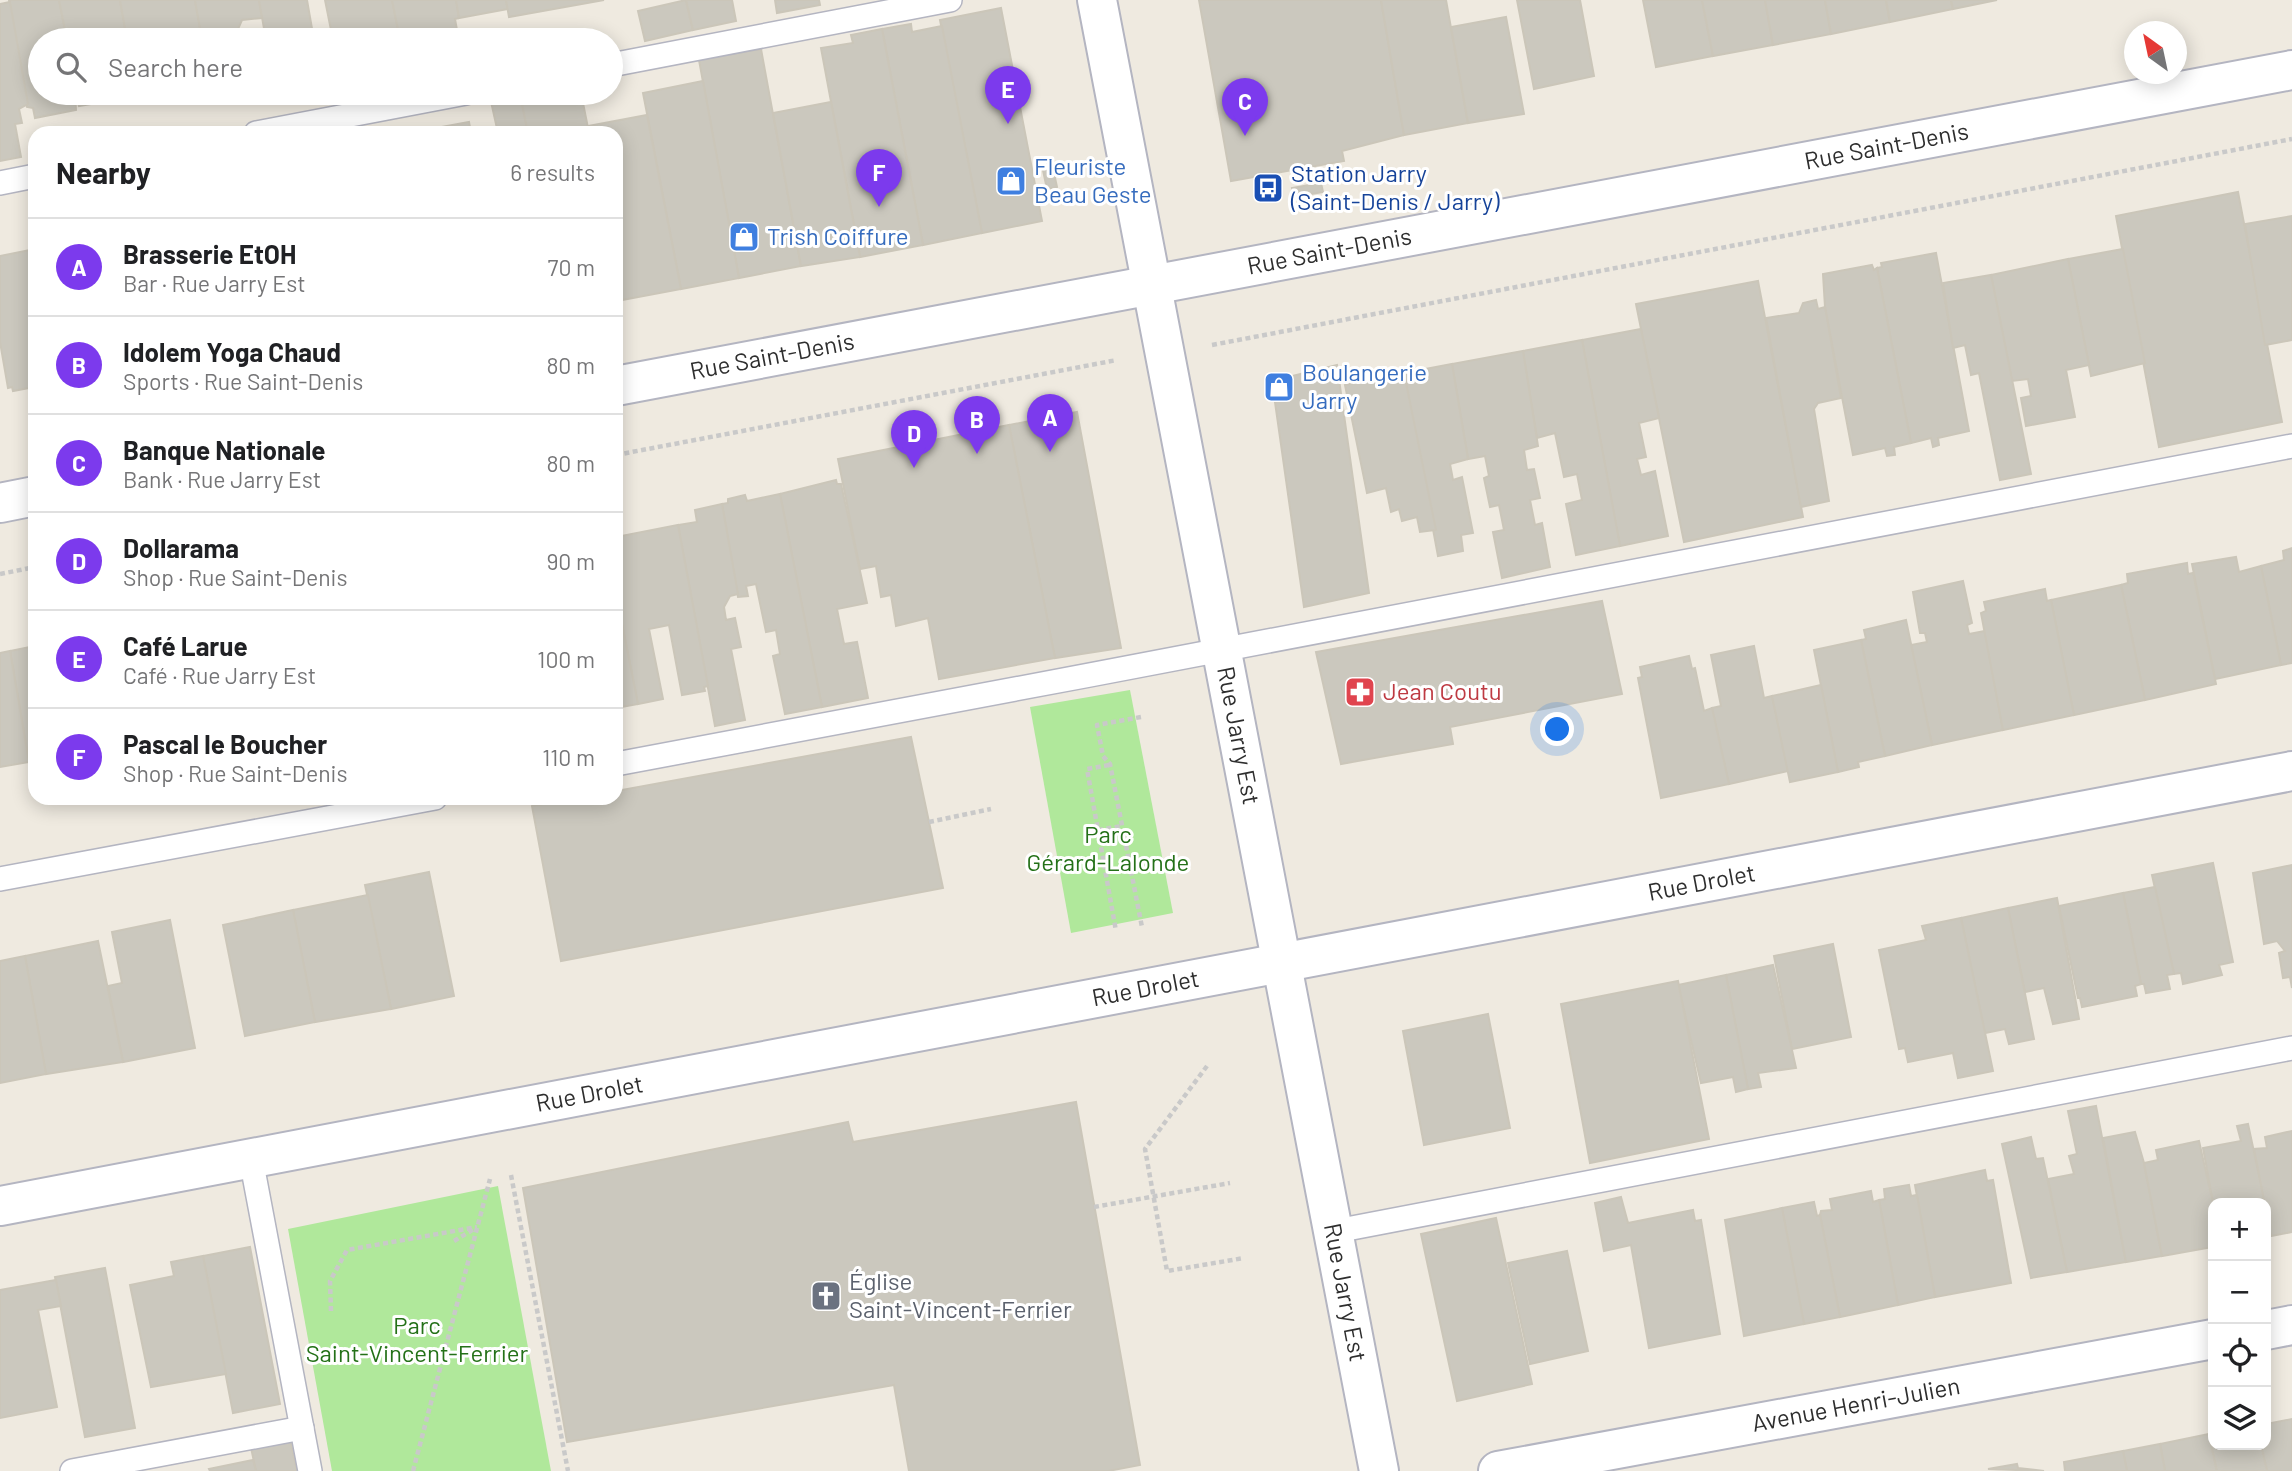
<!DOCTYPE html>
<meta charset="utf-8">
<style>
:root{--surface:#fff;--page:#f2f2f2;--text:#202124;--muted:#757577;--line:#e0e0e0;--accent:#7c3aed}
body{margin:0;font-family:Barlow,sans-serif;background:var(--page);color:var(--text)}
.controls{position:absolute;right:21px;bottom:21px;display:grid;overflow:hidden;border-radius:14px;box-shadow:0 4px 18px #0003}
.controls button{width:63px;height:63px;display:grid;place-items:center;padding:0;border:0;border-bottom:2px solid var(--line);background:var(--surface);color:var(--text);font:35px sans-serif}
.compass{position:absolute;left:2124px;top:21px;width:63px;height:63px;border-radius:50%;background:var(--surface);box-shadow:0 4px 18px #0003;rotate:327deg}
.you{position:absolute;left:1558px;top:730px;width:24px;height:24px;margin:-18px;border:5px solid #fff;border-radius:50%;background:#1a73e8;box-shadow:0 0 0 10px #1a73e833}
.badge{display:grid;place-items:center;width:46px;height:46px;border-radius:50%;background:var(--accent);color:#fff;font-size:23px;font-weight:700}
.pin{position:absolute;translate:-50% -58px;filter:drop-shadow(0 2px 4px #0008)}
.pin::after{content:'';position:absolute;top:37px;width:24px;height:21px;background:inherit;clip-path:polygon(0 0,100% 0,50% 100%)}
.list{margin:0;padding:0;list-style:none}
h2{display:flex;justify-content:space-between;align-items:center;height:91px;margin:0;padding:0 28px;font-size:30px}
h2 small{font-size:23px;font-weight:400;color:var(--muted)}
.list li{display:grid;grid-template-columns:46px 1fr auto;gap:21px;align-items:center;box-sizing:border-box;height:98px;padding:0 28px;border-top:2px solid var(--line)}
.list b{display:block;font-size:26px;white-space:nowrap}
.list p{margin:0;font-size:23px;white-space:nowrap;color:var(--muted)}
.list em{font-size:23px;font-style:normal;color:var(--muted)}
.icon{flex:none;width:38px;height:38px;fill:none;stroke:currentColor;stroke-width:2;stroke-linecap:round;stroke-linejoin:round}
.map{position:relative;flex:none;width:2292px;height:1471px;overflow:hidden}
.search{position:absolute;background:var(--surface);box-shadow:0 4px 18px #0003;left:28px;top:28px;width:595px;height:77px;display:flex;align-items:center;gap:18px;box-sizing:border-box;padding:0 24px;border-radius:38px;color:var(--muted);font-size:26px}
.panel{position:absolute;background:var(--surface);box-shadow:0 4px 18px #0003;left:28px;top:126px;width:595px;height:679px;border-radius:21px}
.map>svg:first-child{display:block}
</style>
<div class="map">
<svg width="2292" height="1471" viewBox="0 0 2292 1471">
<rect width="100%" height="100%" fill="#efeae0"/>
<g fill="#b0e89b">
<polygon points="1130,690 1173,913 1071,933 1030,707"/>
<polygon points="498,1186 551,1471 332,1471 288,1229"/>
</g>
<g fill="#cbc8be" stroke="#cbc6b9" stroke-width="2">
<polygon points="9,0 59,0 67,40 40,40 40,93 75,93 76,110 35,118 33,108 27,107"/>
<polygon points="59,0 120,0 127,40 67,40"/>
<polygon points="120,0 195,0 202,40 127,40"/>
<polygon points="195,0 259,0 262,18 242,20 238,29 240,40 202,40"/>
<polygon points="259,0 307,0 314,40 266,40"/>
<polygon points="325,0 392,0 398,30 385,32 387,40 333,40"/>
<polygon points="392,0 456,0 459,18 455,19 457,30 404,40 402,29 398,30"/>
<polygon points="456,0 506,0 508,9 459,18"/>
<polygon points="506,0 604,0 509,17"/>
<polygon points="686,0 693,30 645,41 638,11"/>
<polygon points="686,0 732,0 736,21 693,30"/>
<polygon points="775,0 819,0 820,5 777,13"/>
<polygon points="1199,0 1381,0 1404,135 1342,151 1344,161 1231,181"/>
<polygon points="1381,0 1446,0 1468,123 1404,135"/>
<polygon points="1517,0 1580,0 1594,76 1534,89"/>
<polygon points="1643,0 1702,0 1713,56 1656,67"/>
<polygon points="1702,0 1765,0 1773,45 1713,56"/>
<polygon points="1765,0 1825,0 1831,34 1773,45"/>
<polygon points="1825,0 1886,0 1890,22 1831,34"/>
<polygon points="1886,0 1951,0 1953,9 1890,22"/>
<polygon points="1951,0 1997,0 1953,9"/>
<polygon points="10,2 28,104 19,109 22,123 15,124 21,157 0,161 0,4"/>
<polygon points="1001,8 1042,221 982,233 940,20"/>
<polygon points="1506,17 1524,114 1468,123 1451,27"/>
<polygon points="911,24 912,32 942,26 982,233 923,245 882,29"/>
<polygon points="882,29 923,245 860,257 821,48 853,43 851,35"/>
<polygon points="761,49 801,266 739,278 699,60"/>
<polygon points="703,81 739,278 681,289 643,93"/>
<polygon points="75,93 113,93 114,100 79,106"/>
<polygon points="324,93 354,93 355,94 326,100"/>
<polygon points="520,93 528,133 498,133 490,97"/>
<polygon points="581,93 589,133 528,133 522,104"/>
<polygon points="831,102 860,257 801,266 773,113"/>
<polygon points="647,115 681,289 622,300 616,269 616,133 589,133 588,126"/>
<polygon points="469,122 471,133 421,133 420,131"/>
<polygon points="1051,159 1057,187 1047,189 1041,161"/>
<polygon points="1321,183 1323,192 1294,197 1292,188"/>
<polygon points="2238,192 2282,422 2159,447 2116,216"/>
<polygon points="2292,216 2292,340 2265,345 2245,224"/>
<polygon points="35,249 35,397 31,397 29,388 13,391 12,387 8,388 0,342 0,256"/>
<polygon points="2123,249 2145,363 2091,376 2068,259"/>
<polygon points="1936,253 1969,431 1938,438 1939,445 1933,447 1931,438 1911,443 1877,268 1882,267 1881,263"/>
<polygon points="2068,259 2089,365 2066,370 2075,417 2026,426 2021,398 2031,396 2028,379 2012,381 1991,275"/>
<polygon points="1872,265 1874,270 1877,268 1911,443 1894,447 1895,455 1887,456 1885,448 1853,455 1825,307 1823,274"/>
<polygon points="1991,275 2031,474 2000,480 1979,373 1971,375 1965,345 1953,348 1943,283"/>
<polygon points="1758,281 1803,517 1684,542 1636,304"/>
<polygon points="1816,300 1818,309 1825,307 1841,398 1818,403 1814,409 1829,501 1801,507 1766,318 1799,313 1803,303"/>
<polygon points="1641,329 1659,418 1639,423 1646,457 1637,459 1641,475 1655,471 1668,536 1620,546 1582,340"/>
<polygon points="1582,340 1620,546 1576,555 1566,504 1582,500 1577,474 1564,477 1555,433 1537,438 1523,351"/>
<polygon points="1523,351 1538,446 1524,450 1527,470 1534,469 1540,498 1530,500 1535,525 1542,523 1550,567 1502,578 1493,532 1504,530 1499,505 1490,507 1484,478 1489,476 1485,456 1468,459 1452,364"/>
<polygon points="1452,364 1468,459 1450,464 1453,480 1462,477 1473,533 1461,535 1463,551 1438,556 1404,373"/>
<polygon points="1337,365 1369,593 1304,607 1272,381"/>
<polygon points="1404,373 1436,530 1420,532 1417,517 1402,521 1399,509 1391,512 1386,488 1367,493 1345,385"/>
<polygon points="1077,412 1121,648 1055,658 1009,425"/>
<polygon points="1009,425 1055,658 939,679 928,618 896,626 891,595 881,597 876,566 860,569 838,459"/>
<polygon points="836,480 837,484 841,484 867,603 837,609 844,644 857,642 868,698 822,707 780,494"/>
<polygon points="780,494 822,707 785,714 773,656 780,654 776,630 766,632 756,584 746,586 748,596 738,597 722,504 728,503 728,499 745,495 747,501"/>
<polygon points="722,504 738,594 730,596 724,607 726,620 735,618 741,647 731,649 745,720 715,726 678,525 697,522 695,510"/>
<polygon points="678,525 708,686 704,687 705,691 682,695 669,625 649,629 663,699 638,704 616,594 616,537"/>
<polygon points="2292,548 2292,663 2281,665 2261,566 2284,560 2283,551"/>
<polygon points="2236,557 2239,572 2261,566 2281,665 2215,679 2192,564"/>
<polygon points="2187,563 2188,574 2193,573 2216,684 2145,700 2121,585 2128,583 2127,574"/>
<polygon points="1963,581 1972,623 1967,625 1969,634 1985,631 2003,730 1932,745 1911,645 1927,642 1925,633 1920,633 1913,592"/>
<polygon points="2121,585 2145,700 2074,715 2051,600"/>
<polygon points="2045,589 2047,601 2051,600 2074,715 2003,730 1981,613 1986,611 1984,602"/>
<polygon points="616,594 638,704 616,708"/>
<polygon points="1602,601 1622,694 1450,727 1453,744 1341,764 1316,652"/>
<polygon points="1906,620 1932,745 1885,756 1861,640 1866,639 1864,630"/>
<polygon points="1861,640 1885,756 1858,762 1859,767 1838,772 1814,650"/>
<polygon points="35,646 35,761 29,762 10,651"/>
<polygon points="1754,646 1764,698 1772,696 1788,771 1729,784 1712,708 1721,706 1711,655"/>
<polygon points="10,651 29,762 0,767 0,653"/>
<polygon points="1689,656 1692,669 1695,668 1704,711 1712,708 1729,784 1661,798 1638,678 1642,677 1640,667"/>
<polygon points="1821,685 1838,772 1790,782 1772,696"/>
<polygon points="911,737 943,888 561,961 532,806 576,798 616,798 616,791"/>
<polygon points="2213,863 2233,962 2219,965 2222,975 2183,984 2181,973 2174,974 2152,875"/>
<polygon points="2292,865 2292,988 2290,977 2283,978 2279,953 2285,951 2277,941 2264,944 2253,873"/>
<polygon points="429,872 454,996 391,1009 365,885"/>
<polygon points="2155,887 2174,974 2167,975 2170,989 2146,993 2144,984 2141,984 2123,893"/>
<polygon points="2123,893 2141,984 2135,986 2137,996 2082,1007 2080,998 2078,998 2059,906"/>
<polygon points="368,895 391,1009 315,1022 293,910"/>
<polygon points="2057,898 2079,1019 2053,1024 2044,988 2025,992 2008,908"/>
<polygon points="2008,908 2034,1039 2009,1044 2005,1029 1985,1033 1961,918"/>
<polygon points="293,910 315,1022 245,1036 223,925"/>
<polygon points="1961,918 1993,1071 1958,1078 1953,1053 1908,1062 1905,1048 1899,1049 1879,950 1926,940 1922,926"/>
<polygon points="170,920 195,1048 123,1062 108,986 122,983 112,932"/>
<polygon points="98,941 123,1062 46,1074 25,956"/>
<polygon points="1833,944 1851,1037 1792,1049 1774,956"/>
<polygon points="25,956 46,1074 0,1083 0,961"/>
<polygon points="1773,965 1796,1068 1758,1073 1761,1087 1748,1089 1726,975"/>
<polygon points="1726,975 1748,1089 1736,1092 1733,1077 1701,1083 1678,985"/>
<polygon points="1678,981 1709,1139 1590,1163 1561,1004"/>
<polygon points="1488,1014 1510,1128 1424,1145 1403,1031"/>
<polygon points="1076,1102 1140,1465 1108,1471 909,1471 894,1385 567,1442 523,1188 848,1122 853,1142"/>
<polygon points="2096,1106 2126,1262 2067,1272 2048,1179 2074,1174 2069,1156 2077,1154 2068,1111"/>
<polygon points="2248,1124 2265,1203 2213,1203 2203,1148 2241,1141 2237,1126"/>
<polygon points="2292,1131 2292,1232 2271,1236 2254,1149 2267,1148 2265,1137"/>
<polygon points="2135,1132 2144,1163 2162,1256 2126,1262 2103,1138"/>
<polygon points="2031,1137 2036,1159 2043,1158 2067,1272 2031,1278 2002,1144"/>
<polygon points="2199,1141 2213,1203 2213,1247 2162,1256 2144,1163 2158,1160 2156,1150"/>
<polygon points="1985,1170 1987,1181 1993,1180 2011,1283 1935,1297 1915,1185"/>
<polygon points="1909,1185 1911,1196 1917,1195 1935,1297 1898,1305 1879,1200 1885,1199 1884,1189"/>
<polygon points="1871,1191 1873,1202 1879,1200 1898,1305 1840,1317 1820,1215 1821,1211 1832,1210 1830,1199"/>
<polygon points="1621,1197 1628,1223 1693,1210 1695,1221 1701,1220 1720,1334 1649,1348 1631,1245 1604,1251 1595,1203"/>
<polygon points="1814,1202 1817,1216 1820,1215 1840,1317 1804,1324 1782,1208"/>
<polygon points="1782,1208 1804,1324 1744,1336 1725,1220"/>
<polygon points="1496,1218 1532,1384 1457,1401 1421,1234"/>
<polygon points="250,1247 280,1404 233,1413 203,1256"/>
<polygon points="1567,1251 1588,1351 1530,1364 1508,1263"/>
<polygon points="203,1256 226,1374 151,1387 130,1285 174,1276 171,1262"/>
<polygon points="105,1268 135,1428 85,1437 55,1277"/>
<polygon points="56,1280 61,1306 38,1310 57,1407 0,1418 0,1290"/>
<polygon points="2292,1419 2292,1471 2267,1471 2261,1445 2266,1445 2266,1424"/>
<polygon points="2209,1434 2217,1471 2165,1471 2160,1444"/>
<polygon points="2209,1434 2213,1434 2213,1445 2261,1445 2267,1471 2217,1471"/>
<polygon points="289,1435 297,1471 256,1471 250,1443"/>
<polygon points="2160,1444 2165,1471 2127,1471 2123,1451"/>
<polygon points="2123,1451 2127,1471 2065,1471 2064,1462"/>
<polygon points="253,1460 256,1471 210,1471 209,1469"/>
<polygon points="2017,1464 2018,1468 2044,1471 1988,1469"/>
</g>
<g fill="none" stroke-linecap="round" stroke-linejoin="round">
<g stroke="#b4b5c1" stroke-width="26">
<g id="lane">
<polyline points="611,65 950,0"/>
<polyline points="256,133 466,93"/>
<polyline points="0,183 35,176"/>
<path d="M616 764C1175 660 1733 552 2292 446"/>
<polyline points="0,879 435,798"/>
<polyline points="251,1159 310,1471"/>
<polyline points="1331,1232 2292,1048"/>
<polyline points="72,1471 302,1428"/>
</g>
</g>
<g stroke="#b4b5c1" stroke-width="42">
<g id="street">
<path id="s1" d="M0 1206 2292 771"/>
<polyline points="2266,1330 2292,1325"/>
<path id="s2" d="M1498 1471 2213 1339"/>
</g>
</g>
<g stroke="#b4b5c1" stroke-width="42">
<g id="secondary">
<path id="s3" d="M1097 0 1379 1471"/>
<path id="s4" d="M616 386 2292 70"/>
<polyline points="0,503 35,496"/>
</g>
</g>
<g stroke="#c9c9c9" stroke-width="4.5" stroke-dasharray="5 3.5" stroke-linecap="butt">
<polyline points="1212,345 2292,139"/>
<polyline points="616,455 1117,360"/>
<polyline points="0,574 35,567"/>
<polyline points="1141,717 1097,725 1103,756 1110,764 1142,927"/>
<polyline points="1109,765 1087,769 1116,931"/>
<polyline points="929,822 991,809"/>
<polyline points="1098,830 1122,826"/>
<polyline points="1207,1066 1145,1149 1167,1271 1244,1258"/>
<polyline points="511,1175 568,1471"/>
<polyline points="1094,1207 1230,1183"/>
<polyline points="454,1241 474,1229"/>
<polyline points="331,1311 330,1281 347,1250 477,1227"/>
<polyline points="413,1471 490,1179"/>
</g>
<use href="#lane" stroke="#fff" stroke-width="23"/>
<use href="#street" stroke="#fff" stroke-width="38"/>
<use href="#secondary" stroke="#fff" stroke-width="38"/>
</g>
<defs>
<g id="shop-square" transform="scale(1.575)"><rect x="-9" y="-9" width="18" height="18" rx="4" fill="#3f7fe0" stroke="#fff"/><path d="M-5-2.5h2.3a2.7 3.5 0 0 1 5.4 0H5L5.5 6h-11ZM-1.5-2.5h3a1.5 2.3 0 0 0-3 0Z" fill="#fff"/></g>
<g id="bus-square" transform="scale(1.575)"><rect x="-9" y="-9" width="18" height="18" rx="4" fill="#1a4fb4" stroke="#fff"/><path d="M-5-6H5V4H4V6H2V4H-2V6H-4V4H-5ZM-3.5-4V0h7V-4ZM-3.5 1.2v1.5H-2V1.2ZM2 1.2v1.5H3.5V1.2Z" fill="#fff"/></g>
<g id="pharmacy-square" transform="scale(1.575)"><rect x="-9" y="-9" width="18" height="18" rx="4" fill="#e0444e" stroke="#fff"/><path d="M-2-6h4v4h4v4h-4v4h-4v-4h-4v-4h4Z" fill="#fff"/></g>
<g id="church-square" transform="scale(1.575)"><rect x="-9" y="-9" width="18" height="18" rx="4" fill="#6b7280" stroke="#fff"/><path d="M-1.2-6h2.4v3.5h3.3v2.4h-3.3V6h-2.4V-.1h-3.3v-2.4h3.3Z" fill="#fff"/></g>
</defs>
<g fill-rule="evenodd">
<use href="#shop-square" x="1011" y="181"/>
<use href="#bus-square" x="1268" y="188"/>
<use href="#shop-square" x="744" y="237"/>
<use href="#shop-square" x="1279" y="387"/>
<use href="#pharmacy-square" x="1360" y="692"/>
<use href="#church-square" x="826" y="1296"/>
</g>
<g text-anchor="middle" stroke-width="6" stroke-linejoin="round" paint-order="stroke">
<g font-size="24" fill="#2e2e2e" stroke="#fff">
<text dy="8" stroke="none"><textPath href="#s4" startOffset="1293">Rue Saint-Denis</textPath></text>
<text dy="8" stroke="none"><textPath href="#s4" startOffset="726">Rue Saint-Denis</textPath></text>
<text dy="8" stroke="none"><textPath href="#s4" startOffset="159">Rue Saint-Denis</textPath></text>
<text dy="8" stroke="none"><textPath href="#s3" startOffset="749">Rue Jarry Est</textPath></text>
<text dy="8" stroke="none"><textPath href="#s1" startOffset="1732">Rue Drolet</textPath></text>
<text dy="8" stroke="none"><textPath href="#s1" startOffset="1166">Rue Drolet</textPath></text>
<text dy="8" stroke="none"><textPath href="#s1" startOffset="600">Rue Drolet</textPath></text>
<text dy="8" stroke="none"><textPath href="#s3" startOffset="1316">Rue Jarry Est</textPath></text>
<text dy="8" stroke="none"><textPath href="#s2" startOffset="364">Avenue Henri-Julien</textPath></text>
</g>
<g font-size="24" fill="#366cbe" stroke="#fff" text-anchor="start">
<text x="1034" y="175">Fleuriste<tspan x="1034" dy="28">Beau Geste</tspan></text>
<text x="767" y="245">Trish Coiffure</text>
<text x="1302" y="381">Boulangerie<tspan x="1302" dy="28">Jarry</tspan></text>
</g>
<g font-size="24" fill="#164399" stroke="#fff" text-anchor="start">
<text x="1291" y="182">Station Jarry<tspan x="1291" dy="28">(Saint-Denis / Jarry)</tspan></text>
</g>
<g font-size="24" fill="#be3a42" stroke="#fff" text-anchor="start">
<text x="1383" y="700">Jean Coutu</text>
</g>
<g font-size="24" fill="#247118" stroke="#fff">
<text x="1108" y="843">Parc<tspan x="1108" dy="28">Gérard-Lalonde</tspan></text>
<text x="417" y="1334">Parc<tspan x="417" dy="28">Saint-Vincent-Ferrier</tspan></text>
</g>
<g font-size="24" fill="#5b616d" stroke="#fff" text-anchor="start">
<text x="849" y="1290">Église<tspan x="849" dy="28">Saint-Vincent-Ferrier</tspan></text>
</g>
</g>
</svg>
<div class="controls">
<button>+</button>
<button>−</button>
<button><svg class="icon" aria-label="locate" viewBox="0 0 24 24"><circle cx="12" cy="12" r="6"/><path d="M12 2v4M12 18v4M2 12h4M18 12h4"/></svg></button>
<button><svg class="icon" aria-label="layers" viewBox="0 0 24 24"><path d="M12 4l9 5-9 5-9-5zM3 14l9 5 9-5"/></svg></button>
</div>
<svg class="compass" viewBox="-18 -18 36 36"><path d="M0-13l5 13h-10z" fill="#e53935"/><path d="M0 13l5-13h-10z" fill="#757577"/></svg>
<div class="you"></div>
<div class="pin badge" style="left:1050px;top:452px">A</div>
<div class="pin badge" style="left:977px;top:454px">B</div>
<div class="pin badge" style="left:1245px;top:136px">C</div>
<div class="pin badge" style="left:914px;top:468px">D</div>
<div class="pin badge" style="left:1008px;top:124px">E</div>
<div class="pin badge" style="left:879px;top:207px">F</div>
<div class="search"><svg class="icon" aria-label="search" viewBox="0 0 24 24"><circle cx="10" cy="10" r="6"/><path d="M15 15l6 6"/></svg>Search here</div>
<section class="panel">
<h2>Nearby<small>6 results</small></h2>
<ul class="list">
<li><span class="badge">A</span><div><b>Brasserie EtOH</b><p>Bar · Rue Jarry Est</p></div><em>70 m</em></li>
<li><span class="badge">B</span><div><b>Idolem Yoga Chaud</b><p>Sports · Rue Saint-Denis</p></div><em>80 m</em></li>
<li><span class="badge">C</span><div><b>Banque Nationale</b><p>Bank · Rue Jarry Est</p></div><em>80 m</em></li>
<li><span class="badge">D</span><div><b>Dollarama</b><p>Shop · Rue Saint-Denis</p></div><em>90 m</em></li>
<li><span class="badge">E</span><div><b>Café Larue</b><p>Café · Rue Jarry Est</p></div><em>100 m</em></li>
<li><span class="badge">F</span><div><b>Pascal le Boucher</b><p>Shop · Rue Saint-Denis</p></div><em>110 m</em></li>
</ul>
</section>
</div>
